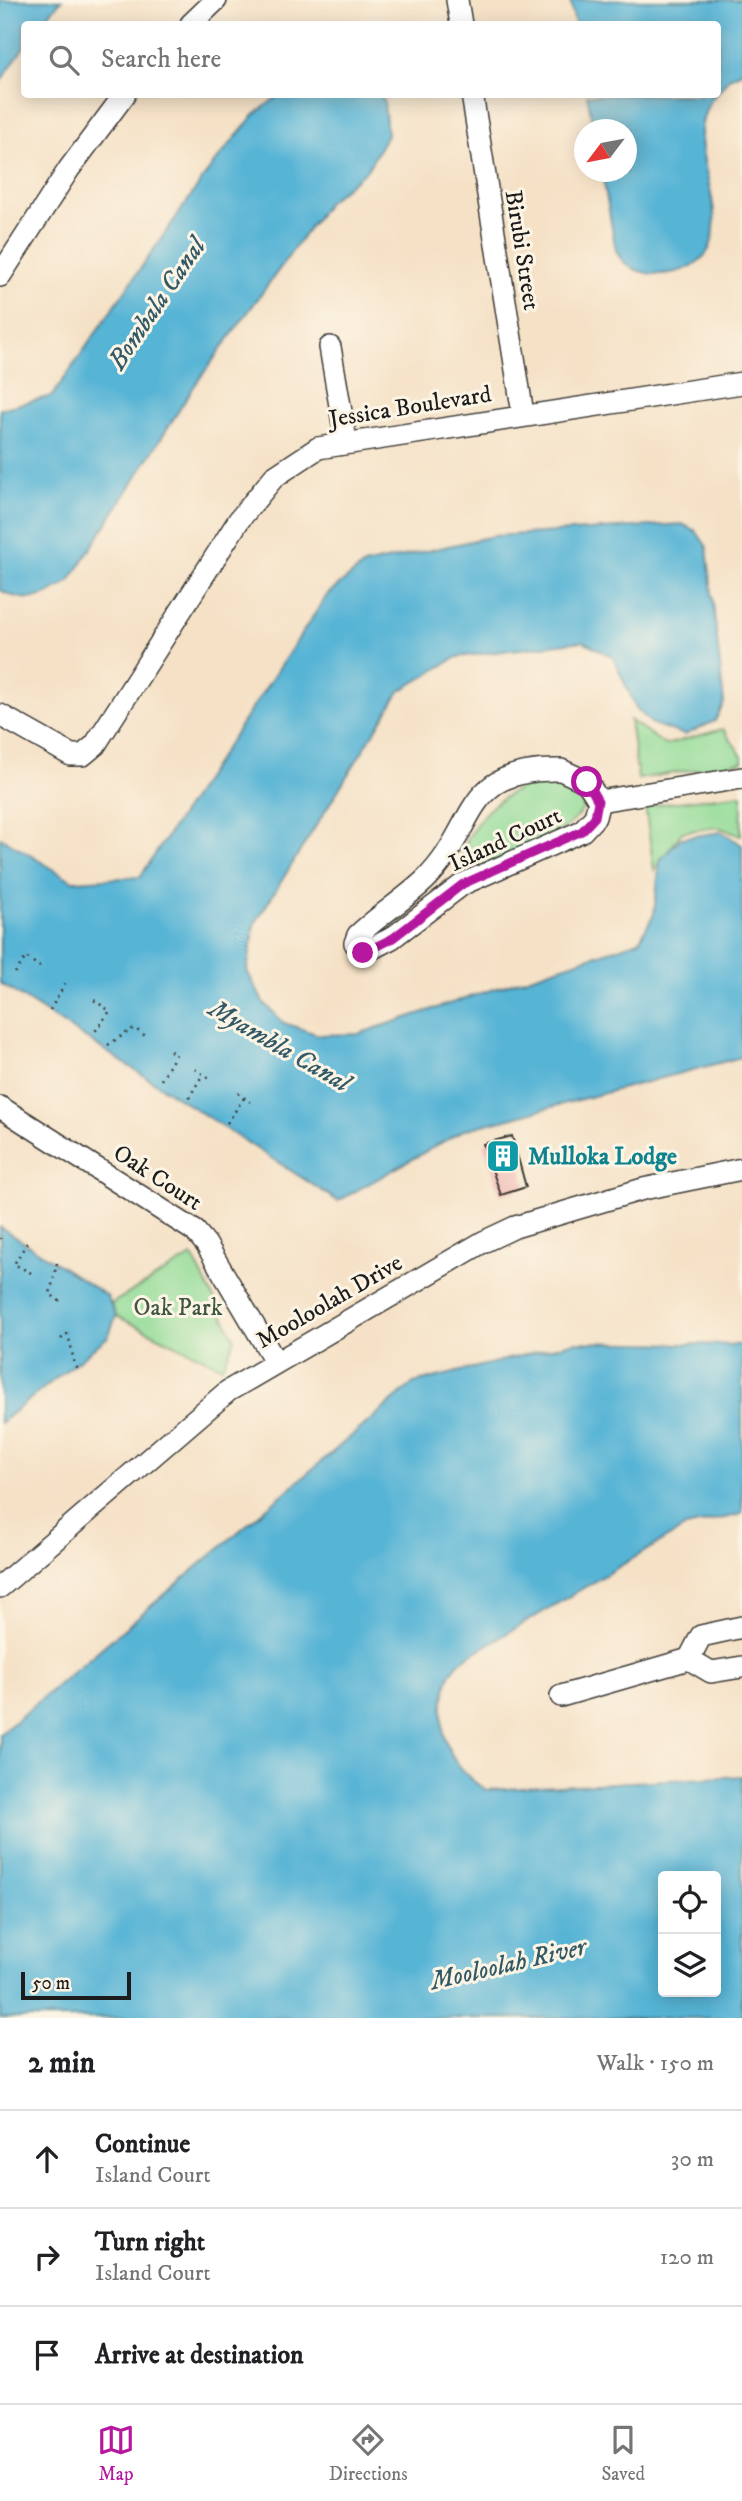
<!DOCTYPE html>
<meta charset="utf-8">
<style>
:root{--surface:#fff;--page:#f2f2f2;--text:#202124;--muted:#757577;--line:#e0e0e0;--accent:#b5179e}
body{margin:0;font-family:"IM FELL DW Pica",serif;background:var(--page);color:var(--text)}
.controls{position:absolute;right:21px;bottom:21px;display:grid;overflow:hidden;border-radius:7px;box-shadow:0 4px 18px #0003}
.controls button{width:63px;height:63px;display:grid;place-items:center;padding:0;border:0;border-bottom:2px solid var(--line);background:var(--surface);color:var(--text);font:35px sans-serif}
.compass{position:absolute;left:574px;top:119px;width:63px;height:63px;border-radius:50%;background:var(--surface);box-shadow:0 4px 18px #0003;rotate:238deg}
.scale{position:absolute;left:21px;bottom:18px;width:110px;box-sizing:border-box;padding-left:7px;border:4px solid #1c1c1c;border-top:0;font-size:19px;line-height:24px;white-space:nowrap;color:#1c1c1c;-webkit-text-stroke:5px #fcf5e5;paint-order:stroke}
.stop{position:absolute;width:21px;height:21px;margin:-16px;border:5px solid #b5179e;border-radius:50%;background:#fff}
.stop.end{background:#b5179e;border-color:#fff;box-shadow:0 2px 7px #0008}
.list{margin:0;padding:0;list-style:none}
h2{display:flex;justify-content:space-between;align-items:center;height:91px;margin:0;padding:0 28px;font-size:30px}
h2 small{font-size:23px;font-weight:400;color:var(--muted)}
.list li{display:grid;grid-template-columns:46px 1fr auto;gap:21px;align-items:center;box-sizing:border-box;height:98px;padding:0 28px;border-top:2px solid var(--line)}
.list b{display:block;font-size:26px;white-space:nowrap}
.list p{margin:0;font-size:23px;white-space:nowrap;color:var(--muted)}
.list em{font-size:23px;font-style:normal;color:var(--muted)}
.icon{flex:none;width:38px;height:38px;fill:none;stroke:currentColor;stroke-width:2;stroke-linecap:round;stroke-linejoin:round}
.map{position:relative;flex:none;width:742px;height:2018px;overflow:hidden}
.search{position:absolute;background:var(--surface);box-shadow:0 4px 18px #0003;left:21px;right:21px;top:21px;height:77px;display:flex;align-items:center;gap:18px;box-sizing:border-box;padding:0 24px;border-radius:7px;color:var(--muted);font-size:26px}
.sheet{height:385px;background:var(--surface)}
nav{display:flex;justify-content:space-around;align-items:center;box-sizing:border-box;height:98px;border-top:2px solid var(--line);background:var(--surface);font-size:19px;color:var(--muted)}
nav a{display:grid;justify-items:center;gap:4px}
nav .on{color:var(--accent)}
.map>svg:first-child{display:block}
</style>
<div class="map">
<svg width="742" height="2018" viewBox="0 0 742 2018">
<rect width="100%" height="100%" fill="#fcf5e5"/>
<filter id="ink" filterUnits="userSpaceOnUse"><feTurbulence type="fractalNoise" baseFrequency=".0143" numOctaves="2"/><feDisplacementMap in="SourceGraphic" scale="14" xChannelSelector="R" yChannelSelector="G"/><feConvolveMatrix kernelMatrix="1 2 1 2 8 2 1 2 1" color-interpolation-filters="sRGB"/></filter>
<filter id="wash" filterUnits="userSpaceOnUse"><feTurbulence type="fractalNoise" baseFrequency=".00686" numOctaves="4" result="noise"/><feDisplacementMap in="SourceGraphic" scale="28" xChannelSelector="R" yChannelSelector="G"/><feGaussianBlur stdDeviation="1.57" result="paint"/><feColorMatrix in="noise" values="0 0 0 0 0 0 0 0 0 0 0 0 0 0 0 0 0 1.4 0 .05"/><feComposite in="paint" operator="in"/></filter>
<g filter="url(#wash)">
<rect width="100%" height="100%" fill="#f5e1c6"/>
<g fill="#92db97" stroke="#577c5a" stroke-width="2">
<polygon points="630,720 665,745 723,729 742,756 742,762 638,779"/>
<path d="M535 782C557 783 573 785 584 806 576 832 495 866 469 868L461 859C471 819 497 796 535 782Z"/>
<polygon points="742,794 741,836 718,827 682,832 654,870 645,806"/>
<polygon points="192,1256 235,1339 222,1367 116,1316 111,1304"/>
</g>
<g fill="#56b4d5" stroke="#396878" stroke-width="2" fill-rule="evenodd">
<polygon points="0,0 62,0 40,24 24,24 24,47 0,82"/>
<polygon points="570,0 742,0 742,72 729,78 718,92 718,24 575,24"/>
<path d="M279 95H379L384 101 387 135 367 170 328 202 195 385 70 581C47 597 26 606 0 590V409L52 396 211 167 253 116Z"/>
<path d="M587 95H715C677 142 731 200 709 249 693 281 622 285 615 245 611 221 606 196 602 172H626V130L594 129Z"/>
<polygon points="682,524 696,531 707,547 724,703 715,721 685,735 652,724 636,708 613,657 583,641 457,657 400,691 254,925 247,971 263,1002 284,1023 319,1035 358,1034 639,941 654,914 660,860 681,838 722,832 742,845 742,1057 464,1130 338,1201 0,983 0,837 73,881 140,877 328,594 364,565 493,536"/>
<polygon points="0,1227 107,1296 116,1316 108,1337 0,1423"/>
<path d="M575 1342 742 1345V1514L686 1527 462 1660C449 1672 447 1681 444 1698 437 1738 452 1769 486 1790L742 1776V2018H0V1734L414 1383ZM663 1876H716V1992H663Z"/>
</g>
<g id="blocks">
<polygon fill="#eeaba9" points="512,1136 526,1187 501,1195 483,1144"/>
</g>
</g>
<g filter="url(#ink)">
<use href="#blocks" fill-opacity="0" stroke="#3d3a36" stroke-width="2"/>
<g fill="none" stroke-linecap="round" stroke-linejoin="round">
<g stroke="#3d3a36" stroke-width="24">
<g id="minor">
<polyline points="457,0 461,24"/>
<polyline points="191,24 216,0"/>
<polyline points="472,94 523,414"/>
<polyline points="0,276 69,169 125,94"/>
<polyline points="330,347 346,441"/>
<polyline points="0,715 71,755 83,755 95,745 239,520 274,477 318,448 742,383"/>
<path d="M561 770 587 782 599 801 595 817 582 831 463 884 392 938 363 953 355 943 358 935C379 915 404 900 425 880 480 826 459 768 561 770Z"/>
<polyline points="599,801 742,778"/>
<polyline points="0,1107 195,1231 206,1244 275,1361"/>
<polyline points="0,1587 228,1391 483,1242 515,1227 643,1189 742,1169"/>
<polyline points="689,1659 711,1672 742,1667"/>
<polyline points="561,1696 689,1659 701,1636 742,1627"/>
</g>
</g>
<g stroke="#3d3a36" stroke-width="2.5" stroke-dasharray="2 5" stroke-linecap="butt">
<polyline points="15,973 26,957 40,967"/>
<polyline points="94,1000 110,1011 94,1033"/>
<polyline points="50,1010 65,984"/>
<polyline points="108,1045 134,1028 147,1037"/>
<polyline points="195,1069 211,1079"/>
<polyline points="161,1080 176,1054 167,1049"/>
<polyline points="238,1093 250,1102"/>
<polyline points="189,1098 203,1074"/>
<polyline points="227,1123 244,1098"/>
<polyline points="0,1239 0,1238"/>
<polyline points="27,1243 14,1264 35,1275"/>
<polyline points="57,1263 50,1294 61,1302"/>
<path d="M61 1339 67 1334C73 1346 71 1360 78 1369"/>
</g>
<use href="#minor" stroke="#fff" stroke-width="21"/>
</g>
</g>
<g fill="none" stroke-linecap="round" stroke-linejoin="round" filter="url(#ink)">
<polyline stroke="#b5179e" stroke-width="9" points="363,953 393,938 463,884 582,831 595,817 598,801 587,782"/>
</g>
<defs>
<g id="building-square" transform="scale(1.75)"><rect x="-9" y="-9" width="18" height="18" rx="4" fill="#0f9aa8" stroke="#fcf5e5"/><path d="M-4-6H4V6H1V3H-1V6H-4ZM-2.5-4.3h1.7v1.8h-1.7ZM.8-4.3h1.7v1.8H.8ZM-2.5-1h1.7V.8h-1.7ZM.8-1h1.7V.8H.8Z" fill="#fff"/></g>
</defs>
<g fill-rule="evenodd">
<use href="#building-square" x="503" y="1156"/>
</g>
<g text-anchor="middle" stroke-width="6" stroke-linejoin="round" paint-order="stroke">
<g font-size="24" fill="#1c1c1c" stroke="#fcf5e5">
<text transform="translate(523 250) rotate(81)" y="8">Birubi Street</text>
<text transform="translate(410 406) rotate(-9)" y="8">Jessica Boulevard</text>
<text transform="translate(505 839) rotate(-25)" y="8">Island Court</text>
<text transform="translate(158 1177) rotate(33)" y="8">Oak Court</text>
<text transform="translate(329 1301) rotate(-30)" y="8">Mooloolah Drive</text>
</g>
<g font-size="24" font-weight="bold" fill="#0d838f" stroke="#fcf5e5" text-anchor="start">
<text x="528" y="1164">Mulloka Lodge</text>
</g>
<g font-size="24" fill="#3f5541" stroke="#fcf5e5">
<text x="178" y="1315">Oak Park</text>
</g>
<g font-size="26" font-style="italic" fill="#335966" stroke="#fcf5e5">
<text transform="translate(156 303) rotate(-56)" y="9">Bombala Canal</text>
<text transform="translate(280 1045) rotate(30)" y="9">Myambla Canal</text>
<text transform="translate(508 1963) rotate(-13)" y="9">Mooloolah River</text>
</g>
</g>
</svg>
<div class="controls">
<button><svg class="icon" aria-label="locate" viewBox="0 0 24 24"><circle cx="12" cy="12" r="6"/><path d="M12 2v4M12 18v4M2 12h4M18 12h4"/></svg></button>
<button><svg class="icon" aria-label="layers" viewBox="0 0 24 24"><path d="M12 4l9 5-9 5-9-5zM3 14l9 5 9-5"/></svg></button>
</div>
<svg class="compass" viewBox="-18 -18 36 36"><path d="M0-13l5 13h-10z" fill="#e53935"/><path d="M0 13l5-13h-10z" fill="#757577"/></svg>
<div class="scale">50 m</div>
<div class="stop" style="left:587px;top:782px"></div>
<div class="stop end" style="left:363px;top:953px"></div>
<div class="search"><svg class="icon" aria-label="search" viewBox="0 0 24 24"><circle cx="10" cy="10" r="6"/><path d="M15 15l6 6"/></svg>Search here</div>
</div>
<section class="sheet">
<h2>2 min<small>Walk · 150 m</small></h2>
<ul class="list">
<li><svg class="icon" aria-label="ahead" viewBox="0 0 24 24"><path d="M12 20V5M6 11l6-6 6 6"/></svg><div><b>Continue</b><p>Island Court</p></div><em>30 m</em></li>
<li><svg class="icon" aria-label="right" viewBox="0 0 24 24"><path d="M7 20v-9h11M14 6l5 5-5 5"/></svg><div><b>Turn right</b><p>Island Court</p></div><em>120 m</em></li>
<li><svg class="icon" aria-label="arrive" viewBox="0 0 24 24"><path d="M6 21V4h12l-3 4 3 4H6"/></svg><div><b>Arrive at destination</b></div></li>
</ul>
</section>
<nav>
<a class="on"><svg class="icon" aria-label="map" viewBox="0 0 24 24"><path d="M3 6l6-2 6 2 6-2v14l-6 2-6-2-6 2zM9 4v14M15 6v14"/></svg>Map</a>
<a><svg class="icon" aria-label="directions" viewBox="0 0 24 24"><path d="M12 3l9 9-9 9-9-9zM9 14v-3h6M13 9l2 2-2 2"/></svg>Directions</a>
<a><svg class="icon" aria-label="saved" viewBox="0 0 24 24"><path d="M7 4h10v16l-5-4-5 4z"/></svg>Saved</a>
</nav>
